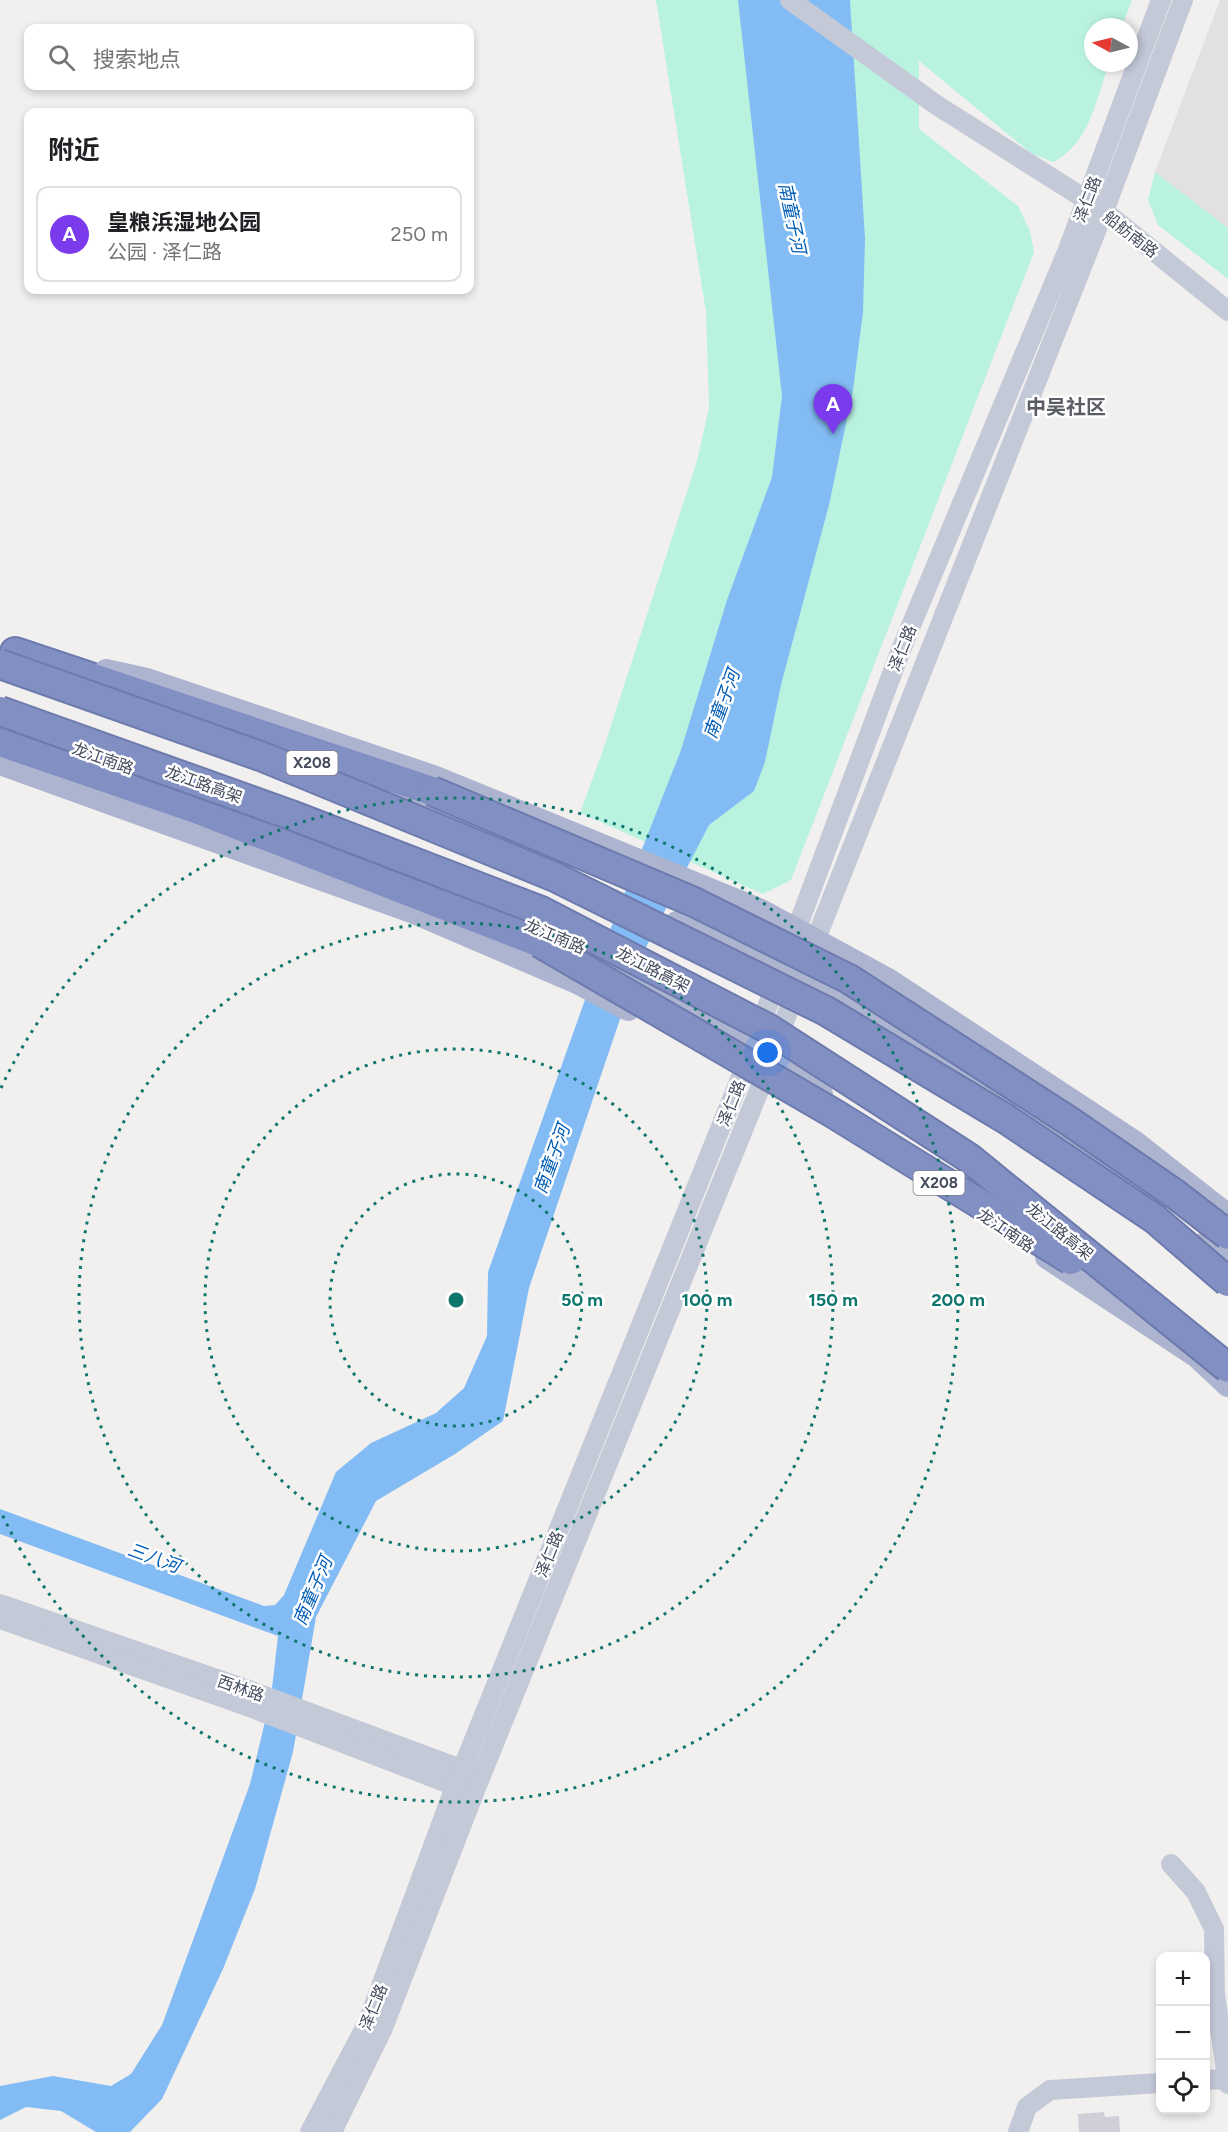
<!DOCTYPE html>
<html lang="zh">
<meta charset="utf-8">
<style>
:root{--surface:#fff;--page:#f2f2f2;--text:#202124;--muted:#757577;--line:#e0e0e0;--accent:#7c3aed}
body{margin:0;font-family:Figtree,"Noto Sans SC",sans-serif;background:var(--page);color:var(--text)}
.controls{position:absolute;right:18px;bottom:18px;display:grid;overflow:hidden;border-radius:12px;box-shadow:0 3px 9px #0003}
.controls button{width:54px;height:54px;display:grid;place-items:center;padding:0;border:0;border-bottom:2px solid var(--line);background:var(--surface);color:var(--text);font:30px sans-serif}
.compass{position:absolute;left:1084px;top:18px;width:54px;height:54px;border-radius:50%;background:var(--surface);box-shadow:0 3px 9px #0003;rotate:277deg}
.you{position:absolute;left:768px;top:1053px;width:21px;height:21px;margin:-15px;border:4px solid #fff;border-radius:50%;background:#1a73e8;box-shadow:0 0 0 9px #1a73e833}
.badge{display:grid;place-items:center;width:39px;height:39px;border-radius:50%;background:var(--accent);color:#fff;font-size:20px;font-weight:700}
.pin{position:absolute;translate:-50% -50px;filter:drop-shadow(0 2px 3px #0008)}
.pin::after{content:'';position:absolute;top:32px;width:21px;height:18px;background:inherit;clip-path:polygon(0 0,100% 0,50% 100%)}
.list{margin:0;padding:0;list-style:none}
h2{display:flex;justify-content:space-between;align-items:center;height:78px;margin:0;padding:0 24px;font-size:26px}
h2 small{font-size:20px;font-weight:400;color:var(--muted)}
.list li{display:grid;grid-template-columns:39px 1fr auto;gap:18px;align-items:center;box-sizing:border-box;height:96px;margin:0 12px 12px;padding:0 12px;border:2px solid var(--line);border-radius:12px}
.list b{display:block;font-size:22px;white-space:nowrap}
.list p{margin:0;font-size:20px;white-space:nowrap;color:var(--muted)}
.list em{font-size:20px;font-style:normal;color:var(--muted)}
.icon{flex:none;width:33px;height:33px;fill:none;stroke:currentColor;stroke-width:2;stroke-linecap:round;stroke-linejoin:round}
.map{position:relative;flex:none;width:1228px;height:2132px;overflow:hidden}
.search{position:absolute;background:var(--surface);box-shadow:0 3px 9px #0003;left:24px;top:24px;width:450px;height:66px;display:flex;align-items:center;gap:15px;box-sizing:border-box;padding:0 21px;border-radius:12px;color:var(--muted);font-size:22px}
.panel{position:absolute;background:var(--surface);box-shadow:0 3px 9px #0003;left:24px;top:108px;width:450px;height:186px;border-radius:12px}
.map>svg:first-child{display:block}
</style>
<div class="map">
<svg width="1228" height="2132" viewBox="0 0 1228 2132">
<rect width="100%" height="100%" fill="#f2f0ef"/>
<polygon fill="#e3e0e1" points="1220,0 1228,0 1228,228 1155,172"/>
<g fill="#b9f3e0">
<path d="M656 0H1132L1122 27H1093V63H1109C1097 98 1089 145 1053 162L1032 154 919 61V129L1018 206 1030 231 1034 252 791 880 763 894 580 813 602 753 697 461 709 407 706 312Z"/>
<polygon points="1155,172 1228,228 1228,279 1158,225 1148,200"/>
</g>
<polygon fill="#83bcf4" points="738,0 850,0 865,239 863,312 853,390 829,505 781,685 765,762 754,791 709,825 641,957 529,1288 503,1421 455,1454 376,1501 316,1617 293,1752 255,1889 223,1969 162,2099 130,2132 96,2132 61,2111 26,2107 0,2120 0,2086 53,2076 111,2086 131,2074 162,2025 250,1784 271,1697 278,1636 0,1534 0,1509 264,1606 275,1605 284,1595 336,1472 371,1443 436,1413 464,1388 487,1336 488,1272 607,938 681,750 727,600 772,477 782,396"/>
<polygon fill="#cecfd7" points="1104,2112 1105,2117 1119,2116 1120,2132 1079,2132 1078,2114"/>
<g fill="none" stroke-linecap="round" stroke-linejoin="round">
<g stroke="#6d7aae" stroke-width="32">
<g id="highway">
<polyline points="15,652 432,791"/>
<polyline points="0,742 196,809 540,943"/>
</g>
</g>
<g stroke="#c4c9d8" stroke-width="20">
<polyline points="790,0 938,106 1104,211 1228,311"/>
<polyline points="791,944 902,647 1067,252 1161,0"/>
<polyline points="810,954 1104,211 1183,0"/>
<polyline points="0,1604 254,1692 472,1773"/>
<polyline points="0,1619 247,1706 468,1791"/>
<polyline points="1171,1864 1196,1892 1214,1929 1215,1994 1228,2084"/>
<polyline points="1206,2080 1225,2079"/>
<polyline points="310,2132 367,2024 455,1787 743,1072 779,975"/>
<polyline points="332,2132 383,2028 474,1793 762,1083 798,984"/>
<polyline points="1018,2132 1027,2107 1050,2090 1160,2083"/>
</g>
<g stroke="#acb4d0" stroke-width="24">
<polyline points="106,671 147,680 436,778 761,911 888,980 1134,1142 1228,1216"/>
<polyline points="0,763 414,912 577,982 628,1009"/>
<polyline points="345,776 429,807 509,844"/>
<polyline points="429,882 596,954 750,1040 821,1094"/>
<polyline points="677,923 781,969 1061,1131 1154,1204"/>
<polyline points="1205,1244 1228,1256"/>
<polyline points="1047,1257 1197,1356 1228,1385"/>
</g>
<use href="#highway" stroke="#828fc2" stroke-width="28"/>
<g stroke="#6d7aae" stroke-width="32" stroke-linecap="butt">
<g id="highway-bridge">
<polyline points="0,664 263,757 555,877 826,1011 1006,1119 1155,1219 1228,1282"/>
<polyline points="0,711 291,815 541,911 769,1029 969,1158 1228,1368"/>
<polyline points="432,791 694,902 849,979 1069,1121 1175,1194 1228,1235"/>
<polyline points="540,943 833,1113 1071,1260"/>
</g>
</g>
<use href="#highway-bridge" stroke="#828fc2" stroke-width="28"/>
</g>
<g fill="none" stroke="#0f766e" stroke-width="3" stroke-dasharray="3 6">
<circle cx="456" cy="1300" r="126"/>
<circle cx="456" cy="1300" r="251"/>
<circle cx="456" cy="1300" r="377"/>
<path d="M1 1088A502 502 0 1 1 1 1512"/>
</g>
<g text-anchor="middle" stroke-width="5" stroke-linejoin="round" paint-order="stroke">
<g fill="#fff" stroke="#7d818e" stroke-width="1.5">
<rect x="286.5" y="751" width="51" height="24" rx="4.5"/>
<rect x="913.5" y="1171" width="51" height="24" rx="4.5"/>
</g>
<g font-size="15" font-weight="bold" fill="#454b5e">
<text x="312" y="768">X208</text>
<text x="939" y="1188">X208</text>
</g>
<g font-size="16" fill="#454b5e" stroke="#fff">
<text transform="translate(1087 199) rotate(-69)" y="6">泽仁路</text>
<text transform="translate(1131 234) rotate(38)" y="6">船舫南路</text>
<text transform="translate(902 648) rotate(-68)" y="6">泽仁路</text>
<text transform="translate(103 758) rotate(20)" y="6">龙江南路</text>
<text transform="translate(204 784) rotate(20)" y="6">龙江路高架</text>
<text transform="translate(555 936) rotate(23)" y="6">龙江南路</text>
<text transform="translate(653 969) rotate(27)" y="6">龙江路高架</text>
<text transform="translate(731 1103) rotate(-68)" y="6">泽仁路</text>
<text transform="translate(1006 1230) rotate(34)" y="6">龙江南路</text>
<text transform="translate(1060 1231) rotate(39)" y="6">龙江路高架</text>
<text transform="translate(549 1554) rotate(-68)" y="6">泽仁路</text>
<text transform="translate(241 1688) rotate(19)" y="6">西林路</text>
<text transform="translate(373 2007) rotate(-68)" y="6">泽仁路</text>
</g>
<g font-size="18" font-style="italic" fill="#005db7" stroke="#fff">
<text transform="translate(792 218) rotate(78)" y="6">南童子河</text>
<text transform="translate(722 704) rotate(-70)" y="6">南童子河</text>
<text transform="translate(552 1159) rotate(-70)" y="6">南童子河</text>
<text transform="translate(154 1558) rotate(20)" y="6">三八河</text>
<text transform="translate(313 1591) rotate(-67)" y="6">南童子河</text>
</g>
<g font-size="20" font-weight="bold" fill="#5b5d65" stroke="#fff">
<text x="1066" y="414">中吴社区</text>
</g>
</g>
<circle cx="456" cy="1300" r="9" fill="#0f766e" stroke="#fff" stroke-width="3"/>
<g font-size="18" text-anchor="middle" font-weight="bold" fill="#0f766e" stroke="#fff" stroke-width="5" stroke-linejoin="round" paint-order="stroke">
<text x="582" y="1306">50 m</text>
<text x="707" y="1306">100 m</text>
<text x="833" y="1306">150 m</text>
<text x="958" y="1306">200 m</text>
</g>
</svg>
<div class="controls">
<button>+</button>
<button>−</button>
<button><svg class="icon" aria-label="locate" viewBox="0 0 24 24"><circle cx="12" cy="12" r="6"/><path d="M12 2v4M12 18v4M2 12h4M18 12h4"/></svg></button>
</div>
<svg class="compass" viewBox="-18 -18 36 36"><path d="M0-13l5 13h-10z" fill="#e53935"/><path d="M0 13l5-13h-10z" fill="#757577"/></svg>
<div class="you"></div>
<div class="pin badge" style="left:833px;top:434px">A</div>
<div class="search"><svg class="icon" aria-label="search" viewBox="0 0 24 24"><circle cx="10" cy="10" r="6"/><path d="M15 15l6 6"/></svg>搜索地点</div>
<section class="panel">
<h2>附近<small></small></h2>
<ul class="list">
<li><span class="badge">A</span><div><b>皇粮浜湿地公园</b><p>公园 · 泽仁路</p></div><em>250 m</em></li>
</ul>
</section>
</div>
